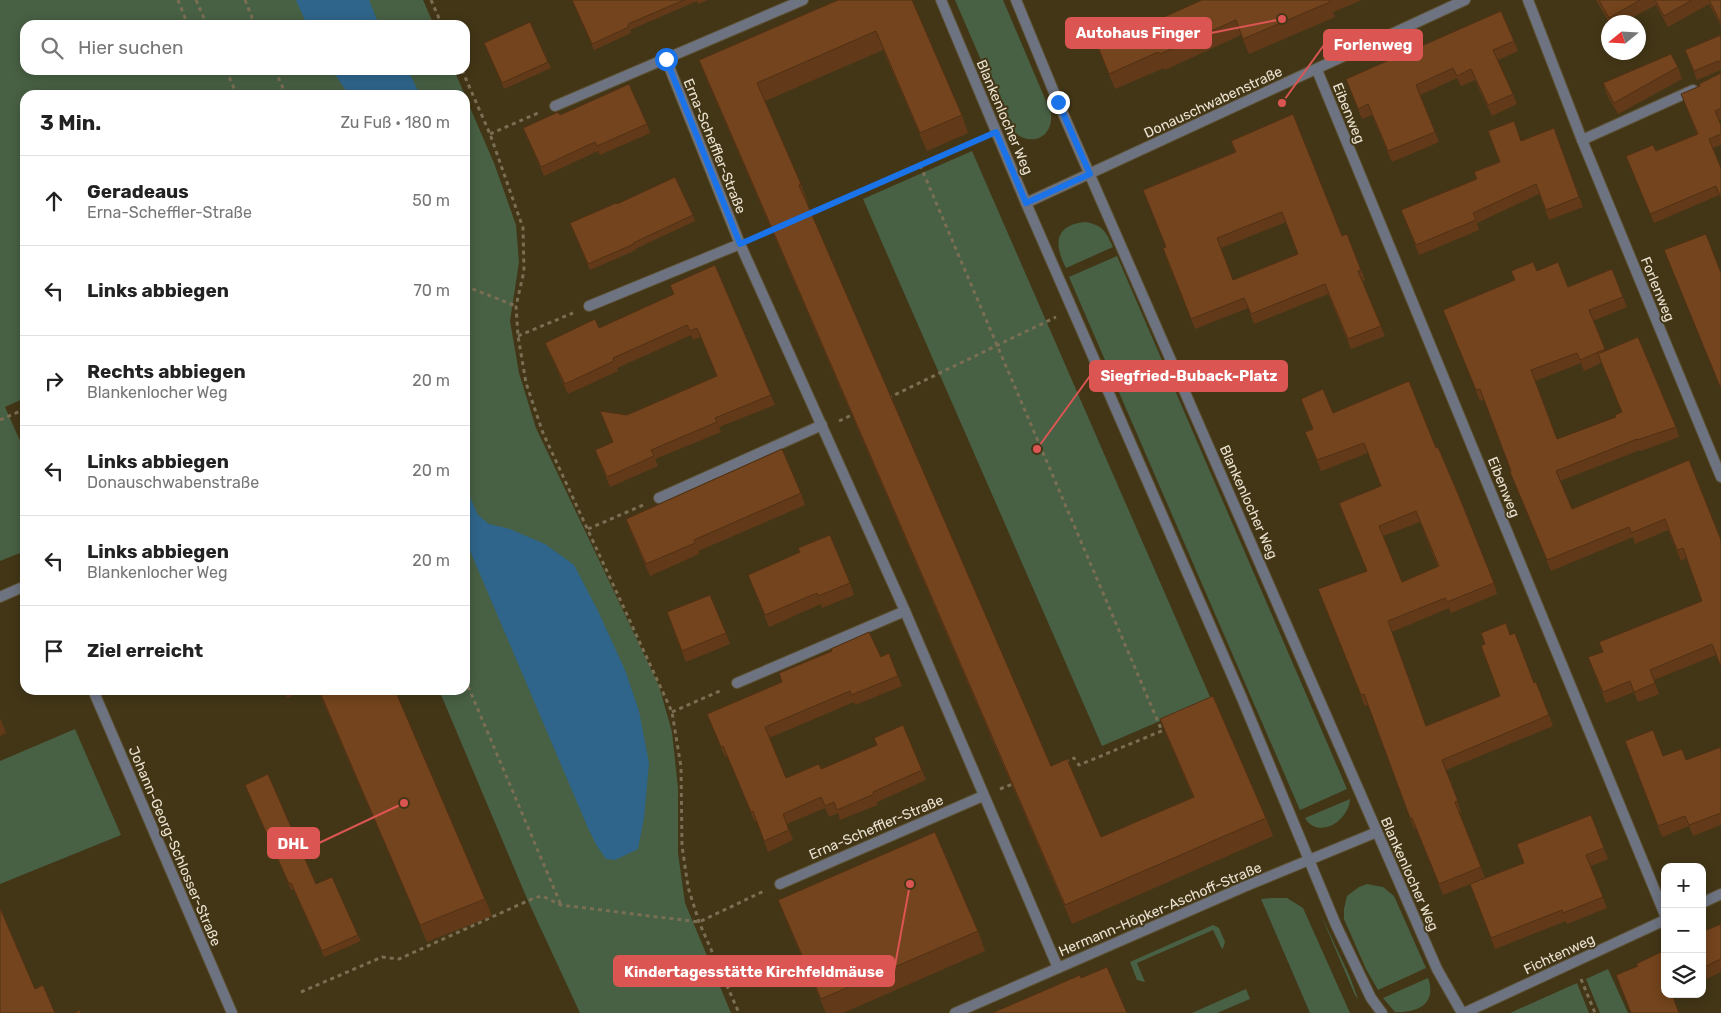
<!DOCTYPE html>
<html lang="de">
<meta charset="utf-8">
<style>
:root{--surface:#fff;--page:#f6f6f6;--text:#222;--muted:#767676;--line:#e0e0e0}
body{margin:0;font-family:Rubik,sans-serif;background:var(--page);color:var(--text)}
.controls{position:absolute;right:15px;bottom:15px;display:grid;overflow:hidden;border-radius:10px;box-shadow:0 2px 12px #0003}
.controls button{width:45px;height:45px;display:grid;place-items:center;padding:0;border:0;border-bottom:1px solid var(--line);background:var(--surface);color:var(--text);font:25px sans-serif}
.compass{position:absolute;left:1601px;top:15px;width:45px;height:45px;border-radius:50%;background:var(--surface);box-shadow:0 2px 12px #0003;rotate:252deg}
.stop{position:absolute;width:15px;height:15px;margin:-11px;border:4px solid #1a73e8;border-radius:50%;background:#fff}
.stop.end{background:#1a73e8;border-color:#fff;box-shadow:0 1px 5px #0008}
.list{margin:0;padding:0;list-style:none}
h2{display:flex;justify-content:space-between;align-items:center;height:65px;margin:0;padding:0 20px;font-size:21px}
h2 small{font-size:16px;font-weight:400;color:var(--muted)}
.list li{display:grid;grid-template-columns:32px 1fr auto;gap:15px;align-items:center;box-sizing:border-box;height:90px;padding:0 20px;border-top:1px solid var(--line)}
.list b{display:block;font-size:19px;white-space:nowrap}
.list p{margin:0;font-size:16px;white-space:nowrap;color:var(--muted)}
.list em{font-size:16px;font-style:normal;color:var(--muted)}
.icon{flex:none;width:28px;height:28px;fill:none;stroke:currentColor;stroke-width:2;stroke-linecap:round;stroke-linejoin:round}
.map{position:relative;flex:none;width:1721px;height:1013px;overflow:hidden}
.search{position:absolute;background:var(--surface);box-shadow:0 2px 12px #0003;left:20px;top:20px;width:450px;height:55px;display:flex;align-items:center;gap:12px;box-sizing:border-box;padding:0 18px;border-radius:15px;color:var(--muted);font-size:19px}
.panel{position:absolute;background:var(--surface);box-shadow:0 2px 12px #0003;left:20px;top:90px;width:450px;height:605px;border-radius:15px}
.map>svg:first-child{display:block}
</style>
<div class="map">
<svg width="1721" height="1013" viewBox="0 0 1721 1013">
<rect width="100%" height="100%" fill="#433617"/>
<g fill="#486044">
<polygon points="0,0 423,0 434,25 25,25 25,70 454,70 465,95 25,95 25,398 5,407 25,452 25,551 0,561"/>
<path d="M955 0H1003L1051 113C1054 140 1026 149 1010 127Z"/>
<polygon points="465,96 494,163 516,225 519,262 510,321 519,373 536,428 659,686 672,732 678,788 678,853 685,903 731,1013 580,1013 528,901 439,690 465,690"/>
<polygon points="972,151 1211,699 1102,746 863,199"/>
<path d="M1085 222C1103 225 1106 232 1113 247L1066 268C1054 245 1054 225 1085 222Z"/>
<polygon points="1117,256 1347,789 1300,810 1069,277"/>
<polygon points="75,729 121,835 0,884 0,761"/>
<path d="M1350 799C1349 821 1318 840 1305 818Z"/>
<polygon points="1367,884 1383,887 1394,896 1426,968 1378,990 1366,969 1344,919 1344,909 1347,896 1359,887"/>
<polygon points="1271,898 1287,898 1303,908 1350,1013 1310,1013 1261,899"/>
<polygon points="1320,913 1350,977 1358,999 1355,995"/>
<polygon points="1213,925 1219,928 1225,942 1223,948 1222,949 1213,930 1137,963 1145,982 1137,980 1130,962"/>
<polygon points="1608,969 1628,1013 1600,1013 1586,979"/>
<path d="M1428 978C1437 1003 1419 1013 1395 1012L1383 998Z"/>
<polygon points="1577,983 1589,1013 1510,1013"/>
<polygon points="1246,989 1250,999 1217,1013 1192,1013"/>
</g>
<g fill="#2f658b">
<polygon points="296,0 369,0 379,25 307,25"/>
<polygon points="332,70 408,70 420,95 349,95"/>
<polygon points="465,486 478,515 489,524 510,529 545,544 574,565 598,611 625,670 639,711 649,763 644,818 638,849 615,860 606,859 597,846 588,828 465,539"/>
</g>
<g fill="none" stroke-linecap="round" stroke-linejoin="round">
<g stroke="#5e5235" stroke-width="12">
<polyline id="service" points="1582,140 1693,90"/>
</g>
<g stroke="#5e5235" stroke-width="12">
<g id="minor">
<polyline points="941,0 1026,203 1241,696 1336,925 1371,998 1382,1013"/>
<polyline points="1016,0 1058,102 1437,969 1462,1013"/>
<polyline points="1528,0 1582,140 1721,477"/>
<polyline points="666,59 740,244 905,611 1058,968"/>
<polyline points="1317,70 1665,915"/>
<polyline points="555,106 803,0"/>
<polyline points="1026,203 1465,0"/>
<polyline points="589,306 740,244"/>
<polyline points="659,498 822,425"/>
<polyline points="0,597 25,586"/>
<polyline points="737,683 905,611"/>
<polyline points="93,690 232,1013"/>
<polyline points="780,884 983,796"/>
<polyline points="1702,903 1721,894"/>
<polyline points="955,1013 1246,886 1377,832"/>
<polyline points="1464,1013 1665,920"/>
</g>
</g>
<g stroke="#7a6f54" stroke-width="3" stroke-dasharray="4 4" stroke-linecap="butt">
<polyline points="178,0 188,25"/>
<polyline points="196,0 207,25"/>
<polyline points="245,0 255,25"/>
<polyline points="431,0 442,25"/>
<polyline points="226,70 237,95"/>
<polyline points="275,70 286,95"/>
<polyline points="462,70 490,134 523,228 524,271 516,306 518,336 526,383 543,433 672,712 681,767 682,846 688,887 699,922 739,1013"/>
<polyline points="490,134 538,113"/>
<polyline points="920,165 1162,731"/>
<polyline points="809,214 980,139"/>
<polyline points="756,237 774,229"/>
<polyline points="465,286 516,306"/>
<polyline points="518,336 573,313"/>
<polyline points="888,398 1056,317"/>
<polyline points="0,420 25,409"/>
<polyline points="839,421 854,414"/>
<polyline points="588,529 643,505"/>
<polyline points="465,679 561,905"/>
<polyline points="672,712 722,690"/>
<polyline points="1065,762 1074,758 1079,765 1164,730"/>
<polyline points="1000,789 1015,783"/>
<polyline points="1581,979 1595,1013"/>
<polyline points="301,992 382,957 399,959 534,898 542,896 561,905 699,922 764,891"/>
</g>
<use href="#service" stroke="#6d7380" stroke-width="10"/>
<use href="#minor" stroke="#6d7380" stroke-width="10"/>
</g>
<g fill="#633a19" fill-rule="evenodd">
<polygon points="572,0 708,0 698,4 697,1 630,30 631,33 594,50"/>
<polygon points="912,0 962,115 968,133 927,151 883,50 765,101 801,184 808,203 807,203 1051,766 1101,837 1193,797 1167,737 1160,719 1266,818 1273,836 1072,924 706,78 699,60"/>
<polygon points="1202,0 1362,0 1333,12 1335,17 1249,54 1241,35 1165,70 1164,68 1115,89 1098,47 1147,26"/>
<polygon points="1596,0 1721,0 1721,26 1709,4 1668,27 1656,5 1624,22 1609,22"/>
<polygon points="1721,35 1721,70 1697,80 1685,50"/>
<polygon points="1514,41 1518,51 1498,60 1513,94 1517,104 1492,116 1475,80 1461,86 1457,78 1420,95 1439,142 1392,162 1372,115 1362,119 1346,79"/>
<polygon points="484,43 548,62 551,68 504,89"/>
<polygon points="1678,67 1682,79 1618,114 1607,95 1603,83"/>
<polygon points="1721,73 1721,119 1719,120 1721,125 1721,145 1713,148 1721,168 1721,200 1719,195 1654,223 1626,156 1656,151 1697,134 1681,94 1700,86"/>
<polygon points="560,115 647,124 650,133 600,155 598,151 544,176 523,128"/>
<polygon points="1554,128 1583,207 1549,220 1539,194 1477,223 1479,230 1419,255 1401,210 1476,179 1474,172 1499,162 1521,141"/>
<path d="M1231 141 1342 236 1361 270 1365 280 1362 281 1385 336 1351 349 1328 294 1254 324 1248 308 1195 329 1166 258V247L1143 190 1235 152ZM1286 222 1298 254 1233 280 1221 248Z"/>
<polygon points="617,204 693,215 695,221 635,249 636,250 590,270 572,228"/>
<path d="M1511 271H1537L1568 287 1623 297 1627 307 1593 321 1605 351 1676 427 1679 437 1641 451 1640 450 1560 481 1572 509 1689 460 1721 540V668L1716 655 1654 680 1659 694 1638 702 1634 692 1606 703 1588 657 1603 652 1702 601 1686 558 1681 561 1668 530 1635 544 1633 537 1551 571 1514 482 1510 472 1511 471 1484 399 1480 401 1443 310 1514 280ZM1581 363 1584 371 1601 363 1622 412 1616 417 1557 439 1535 381Z"/>
<polygon points="670,285 771,395 775,405 719,427 721,432 655,459 658,466 610,487 595,450 613,442 600,411 627,415 717,376 701,337 693,340 691,335 617,368 618,371 568,394 549,352 545,343 599,328 674,295"/>
<path d="M1301 399 1333 413 1436 448 1494 583 1497 594 1451 613 1449 608 1392 632 1426 726 1500 696 1510 635 1534 683 1549 715 1553 726 1446 770 1461 812 1459 813 1485 878 1443 895 1416 828 1414 829 1368 705 1365 706 1322 600 1367 571 1339 503 1381 486 1368 453 1321 471 1305 432 1313 429ZM1420 522 1438 567 1402 582 1383 536Z"/>
<polygon points="801,493 805,505 698,551 699,554 650,576 630,530 626,519"/>
<polygon points="748,575 850,583 854,595 822,608 821,604 769,627"/>
<polygon points="671,624 726,633 730,644 686,662"/>
<polygon points="881,657 898,676 902,686 855,705 854,702 769,738 786,778 821,769 922,770 926,780 877,802 877,805 840,820 838,813 829,817 825,808 787,824 793,840 768,852 757,821 755,822 727,756 725,757 707,714"/>
<polygon points="284,690 305,690 287,698"/>
<polygon points="318,690 395,690 485,899 492,916 427,942"/>
<polygon points="0,718 6,733 0,736"/>
<polygon points="1625,741 1663,756 1686,760 1721,747 1721,825 1693,836 1689,826 1662,837"/>
<polygon points="245,785 316,884 358,935 361,941 324,957 293,889 291,890"/>
<polygon points="1591,815 1608,859 1591,866 1607,908 1567,924 1566,921 1495,949 1470,884 1524,863 1517,844"/>
<polygon points="778,900 978,931 985,951 843,1013 826,1013 786,920"/>
<polygon points="1721,924 1721,972 1702,981 1702,932"/>
</g>
<g fill="#73441d" stroke="#503014" fill-rule="evenodd">
<polygon points="572,0 684,0 628,24 629,27 592,44"/>
<polygon points="838,0 912,0 962,115 920,133 876,31 757,83 801,184 799,185 1051,766 1067,759 1101,837 1194,797 1160,719 1213,696 1266,818 1065,905 699,60"/>
<polygon points="1202,0 1329,0 1330,2 1243,39 1236,20 1160,54 1158,52 1109,74 1098,47 1147,26 1146,25"/>
<polygon points="1599,0 1640,0 1609,18"/>
<polygon points="1655,0 1692,0 1664,16"/>
<polygon points="1709,0 1721,0 1721,23"/>
<polygon points="1501,11 1514,41 1493,50 1513,94 1488,105 1471,69 1457,76 1453,68 1416,85 1435,132 1388,151 1368,104 1358,109 1346,79"/>
<polygon points="530,22 548,62 502,83 484,43"/>
<polygon points="1721,35 1721,62 1718,61 1694,71 1685,50"/>
<polygon points="1671,54 1678,67 1614,103 1603,83"/>
<polygon points="1721,73 1721,108 1715,111 1721,125 1721,134 1709,139 1721,168 1721,199 1716,186 1650,214 1626,156 1653,145 1656,151 1698,134 1681,94 1700,86 1699,84"/>
<polygon points="629,84 647,124 597,146 595,142 541,167 523,128 558,112 560,115"/>
<path d="M1293 114 1342 236 1347 234 1361 270 1358 271 1381 326 1348 339 1325 284 1251 314 1244 298 1191 319 1163 248 1166 247 1143 190 1236 152 1231 141ZM1282 212 1298 254 1233 280 1217 238Z"/>
<polygon points="1514,121 1521,141 1554,128 1579,197 1546,210 1536,184 1473,213 1476,220 1416,245 1401,210 1477,179 1474,172 1500,162 1488,131"/>
<polygon points="675,177 693,215 633,243 634,244 588,264 570,223 616,203 617,204"/>
<polygon points="1706,234 1721,273 1721,389 1664,250"/>
<polygon points="1533,262 1537,271 1558,262 1568,287 1612,269 1623,297 1589,310 1605,349 1580,360 1577,353 1531,370 1557,439 1616,417 1615,415 1622,412 1598,354 1638,337 1676,427 1637,440 1637,439 1556,471 1572,509 1689,460 1721,540 1721,667 1712,644 1650,670 1655,683 1634,692 1630,681 1603,692 1588,657 1603,652 1599,642 1702,601 1683,548 1677,550 1665,519 1631,533 1629,527 1547,560 1510,472 1511,471 1480,389 1476,390 1443,310 1515,280 1511,271"/>
<polygon points="715,265 771,395 715,418 717,422 651,450 654,456 607,477 595,450 613,442 600,411 627,415 717,376 697,328 690,331 687,325 613,358 614,361 565,384 545,343 595,319 599,328 674,294 670,285"/>
<path d="M1409 381 1436 448 1438 447 1459 496 1494 583 1447 602 1445 598 1388 621 1426 726 1500 696 1481 646 1485 644 1481 633 1506 623 1510 635 1515 633 1534 683 1536 682 1549 715 1442 760 1458 801 1455 802 1481 867 1439 884 1412 818H1410L1364 694 1361 695 1318 589 1367 571 1339 503 1381 486 1364 443 1317 460 1305 432 1313 429 1301 399 1323 389 1333 413ZM1416 511 1439 566 1402 582 1379 526Z"/>
<polygon points="782,449 801,493 694,540 695,543 646,564 626,519"/>
<polygon points="830,535 850,583 818,596 817,593 765,615 748,575 800,552 798,548"/>
<polygon points="710,595 726,633 682,651 667,612"/>
<polygon points="869,632 881,657 889,653 898,676 851,695 850,691 765,727 786,778 819,764 821,769 877,745 874,738 903,725 922,770 873,792 874,794 837,810 834,802 825,806 821,797 783,814 789,830 764,841 753,811 751,812 723,746 721,747 707,714 782,682 779,673 832,651 831,649"/>
<polygon points="319,690 395,690 485,899 420,925"/>
<polygon points="1653,730 1663,756 1682,749 1686,760 1721,747 1721,813 1689,825 1685,816 1658,826 1625,741"/>
<polygon points="268,774 316,884 332,877 358,935 322,951 291,883 289,884 245,785"/>
<polygon points="1591,815 1604,848 1586,855 1603,897 1563,913 1562,910 1491,938 1470,884 1524,863 1517,844"/>
<polygon points="935,832 978,931 821,999 778,900"/>
<polygon points="0,908 35,989 43,985 55,1013 0,1013"/>
<polygon points="1721,924 1721,959 1702,968 1702,932"/>
<polygon points="1665,950 1665,994 1672,994 1679,1013 1631,1013 1616,975 1638,966 1636,964"/>
<polygon points="1107,967 1127,1013 992,1013 1080,975 1081,978"/>
<polygon points="80,1010 81,1013 73,1013"/>
</g>
<g fill="none" stroke-linecap="round" stroke-linejoin="round">
<polyline stroke="#1a73e8" stroke-width="6" points="666,59 740,244 996,132 1026,203 1090,174 1058,102"/>
</g>
<g text-anchor="middle" stroke-width="4" stroke-linejoin="round" paint-order="stroke">
<g font-size="14" fill="#eae2d1" stroke="#433617">
<text transform="translate(1213 102) rotate(-25)" y="5">Donauschwabenstraße</text>
<text transform="translate(1349 113) rotate(68)" y="5">Eibenweg</text>
<text transform="translate(1005 117) rotate(67)" y="5">Blankenlocher Weg</text>
<text transform="translate(715 146) rotate(68)" y="5">Erna-Scheffler-Straße</text>
<text transform="translate(1658 289) rotate(68)" y="5">Forlenweg</text>
<text transform="translate(1504 487) rotate(68)" y="5">Eibenweg</text>
<text transform="translate(1249 502) rotate(66)" y="5">Blankenlocher Weg</text>
<text transform="translate(876 827) rotate(-23)" y="5">Erna-Scheffler-Straße</text>
<text transform="translate(175 846) rotate(67)" y="5">Johann-Georg-Schlosser-Straße</text>
<text transform="translate(1410 874) rotate(66)" y="5">Blankenlocher Weg</text>
<text transform="translate(1160 909) rotate(-23)" y="5">Hermann-Höpker-Aschoff-Straße</text>
<text transform="translate(1559 954) rotate(-25)" y="5">Fichtenweg</text>
</g>
</g>
<path fill="none" stroke="#db5652" stroke-width="2" d="M1282 19L1211 33M1282 103L1324 45M1037 449L1090 376M404 803L319 843M910 884L894 971"/>
<g fill="#db5652" stroke="#433617" stroke-width="2">
<circle cx="1282" cy="19" r="5"/>
<circle cx="1282" cy="103" r="5"/>
<circle cx="1037" cy="449" r="5"/>
<circle cx="404" cy="803" r="5"/>
<circle cx="910" cy="884" r="5"/>
</g>
<g fill="#db5652" stroke="#db5652" stroke-width="2">
<rect x="1066" y="18" width="145" height="30" rx="5"/>
<rect x="1324" y="30" width="98" height="30" rx="5"/>
<rect x="1090" y="361" width="197" height="30" rx="5"/>
<rect x="268" y="828" width="51" height="30" rx="5"/>
<rect x="614" y="956" width="280" height="30" rx="5"/>
</g>
<g font-size="15" text-anchor="middle" font-weight="bold" fill="#fff">
<text x="1138" y="38">Autohaus Finger</text>
<text x="1373" y="50">Forlenweg</text>
<text x="1189" y="381">Siegfried-Buback-Platz</text>
<text x="293" y="849">DHL</text>
<text x="754" y="977">Kindertagesstätte Kirchfeldmäuse</text>
</g>
</svg>
<div class="controls">
<button>+</button>
<button>−</button>
<button><svg class="icon" aria-label="layers" viewBox="0 0 24 24"><path d="M12 4l9 5-9 5-9-5zM3 14l9 5 9-5"/></svg></button>
</div>
<svg class="compass" viewBox="-18 -18 36 36"><path d="M0-13l5 13h-10z" fill="#e53935"/><path d="M0 13l5-13h-10z" fill="#767676"/></svg>
<div class="stop" style="left:666px;top:59px"></div>
<div class="stop end" style="left:1058px;top:102px"></div>
<div class="search"><svg class="icon" aria-label="search" viewBox="0 0 24 24"><circle cx="10" cy="10" r="6"/><path d="M15 15l6 6"/></svg>Hier suchen</div>
<section class="panel">
<h2>3 Min.<small>Zu Fuß · 180 m</small></h2>
<ul class="list">
<li><svg class="icon" aria-label="ahead" viewBox="0 0 24 24"><path d="M12 20V5M6 11l6-6 6 6"/></svg><div><b>Geradeaus</b><p>Erna-Scheffler-Straße</p></div><em>50 m</em></li>
<li><svg class="icon" aria-label="left" viewBox="0 0 24 24"><path d="M17 20v-9H6M10 6l-5 5 5 5"/></svg><div><b>Links abbiegen</b></div><em>70 m</em></li>
<li><svg class="icon" aria-label="right" viewBox="0 0 24 24"><path d="M7 20v-9h11M14 6l5 5-5 5"/></svg><div><b>Rechts abbiegen</b><p>Blankenlocher Weg</p></div><em>20 m</em></li>
<li><svg class="icon" aria-label="left" viewBox="0 0 24 24"><path d="M17 20v-9H6M10 6l-5 5 5 5"/></svg><div><b>Links abbiegen</b><p>Donauschwabenstraße</p></div><em>20 m</em></li>
<li><svg class="icon" aria-label="left" viewBox="0 0 24 24"><path d="M17 20v-9H6M10 6l-5 5 5 5"/></svg><div><b>Links abbiegen</b><p>Blankenlocher Weg</p></div><em>20 m</em></li>
<li><svg class="icon" aria-label="arrive" viewBox="0 0 24 24"><path d="M6 21V4h12l-3 4 3 4H6"/></svg><div><b>Ziel erreicht</b></div></li>
</ul>
</section>
</div>
